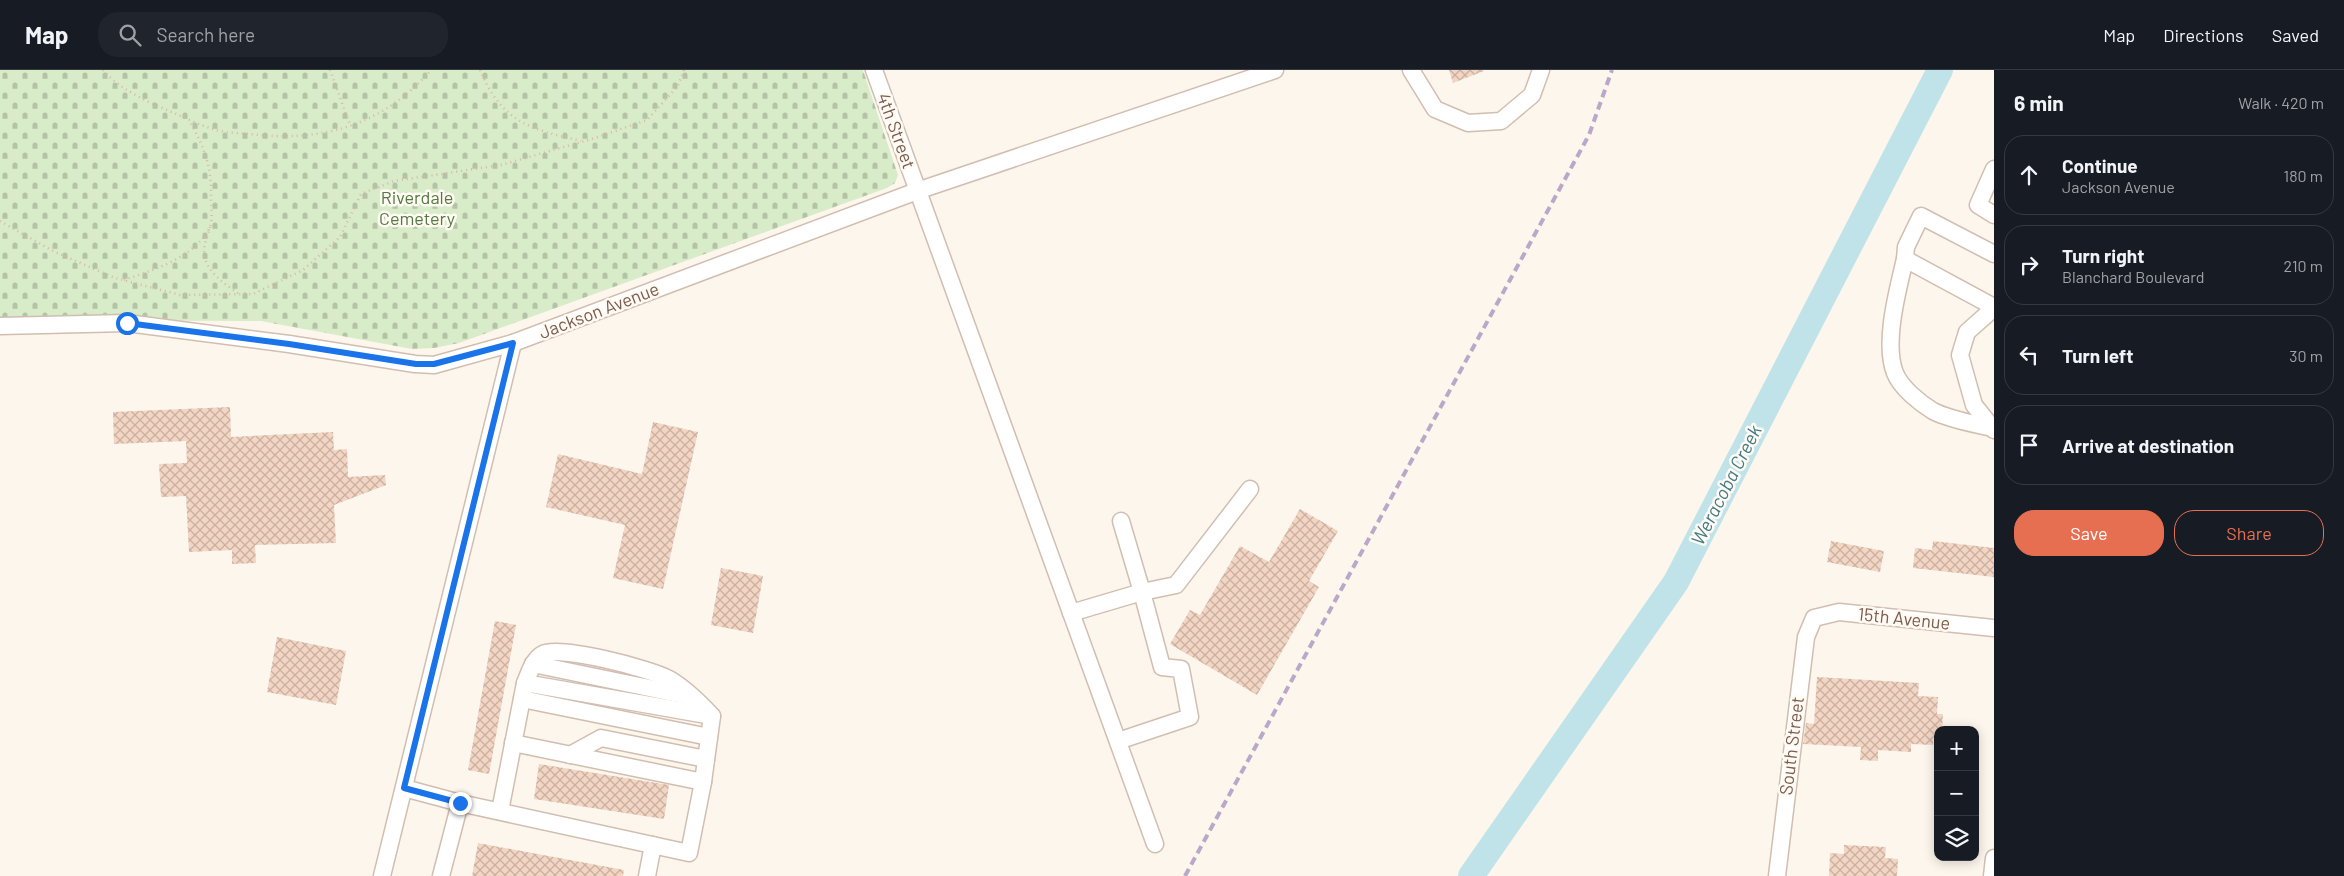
<!DOCTYPE html>
<meta charset="utf-8">
<style>
:root{--surface:#171b24;--page:#20242c;--text:#f1f3f6;--muted:#9ea1a6;--line:#363941;--accent:#e76f51}
body{margin:0;font-family:Barlow,sans-serif;background:var(--page);color:var(--text)}
.controls{position:absolute;right:15px;bottom:15px;display:grid;overflow:hidden;border-radius:10px;box-shadow:0 2px 12px #0003}
.controls button{width:45px;height:45px;display:grid;place-items:center;padding:0;border:0;border-bottom:1px solid var(--line);background:var(--surface);color:var(--text);font:25px sans-serif}
.stop{position:absolute;width:15px;height:15px;margin:-11px;border:4px solid #1a73e8;border-radius:50%;background:#fff}
.stop.end{background:#1a73e8;border-color:#fff;box-shadow:0 1px 5px #0008}
.list{margin:0;padding:0;list-style:none}
h2{display:flex;justify-content:space-between;align-items:center;height:65px;margin:0;padding:0 20px;font-size:21px}
h2 small{font-size:16px;font-weight:400;color:var(--muted)}
.list li{display:grid;grid-template-columns:32px 1fr auto;gap:15px;align-items:center;box-sizing:border-box;height:80px;margin:0 10px 10px;padding:0 10px;border:1px solid var(--line);border-radius:20px}
.list b{display:block;font-size:19px;white-space:nowrap}
.list p{margin:0;font-size:16px;white-space:nowrap;color:var(--muted)}
.list em{font-size:16px;font-style:normal;color:var(--muted)}
.actions{display:flex;gap:10px;padding:15px 20px}
.actions a{flex:1;padding:11px 0;border:1px solid var(--accent);border-radius:20px;text-align:center;font-size:18px;color:var(--accent)}
.actions .main{background:var(--accent);color:#fff}
.icon{flex:none;width:28px;height:28px;fill:none;stroke:currentColor;stroke-width:2;stroke-linecap:round;stroke-linejoin:round}
.map{position:relative;flex:none;width:1994px;height:806px;overflow:hidden}
header{display:flex;align-items:center;gap:30px;box-sizing:border-box;height:70px;padding:0 25px;background:var(--surface);border-bottom:1px solid var(--line)}
header strong{font-size:24px}
nav{display:flex;gap:28px;margin-inline-start:auto;font-size:18px}
.search{width:350px;height:45px;background:var(--page);display:flex;align-items:center;gap:12px;box-sizing:border-box;padding:0 18px;border-radius:20px;color:var(--muted);font-size:19px}
main{display:flex}
aside{flex:1;background:var(--surface)}
.map>svg:first-child{display:block}
</style>
<header>
<strong>Map</strong>
<div class="search"><svg class="icon" aria-label="search" viewBox="0 0 24 24"><circle cx="10" cy="10" r="6"/><path d="M15 15l6 6"/></svg>Search here</div>
<nav><a>Map</a><a>Directions</a><a>Saved</a></nav>
</header>
<main>
<div class="map">
<svg width="1994" height="806" viewBox="0 0 1994 806">
<defs>
<pattern id="cemetery-stones" width="16" height="16" patternUnits="userSpaceOnUse" patternTransform="scale(1.25)"><rect width="16" height="16" fill="#d8ecc9"/><path d="M2 7V4a2 2 0 0 1 4 0v3zM10 15v-3a2 2 0 0 1 4 0v3z" fill="#b4c2a5"/></pattern>
<pattern id="building-cross-hatch" width="8" height="8" patternUnits="userSpaceOnUse" patternTransform="scale(1.25)"><rect width="8" height="8" fill="#f3d5c3"/><path d="M0 0l8 8M0 8l8-8" fill="none" stroke="#cab0a1"/></pattern>
</defs>
<rect width="100%" height="100%" fill="#fdf6ec"/>
<polygon fill="url(#cemetery-stones)" points="0,0 863,0 898,105 895,113 887,118 459,273 434,278 412,279 261,251 0,250"/>
<g fill="none" stroke-linecap="round" stroke-linejoin="round">
<polyline stroke="#bfe3e8" stroke-width="26" points="1471,806 1676,512 1940,0"/>
</g>
<g fill="url(#building-cross-hatch)">
<polygon points="1449,0 1483,0 1484,1 1453,13"/>
<polygon points="230,337 231,367 333,362 334,380 347,379 348,407 385,405 386,415 334,435 336,473 255,475 256,493 232,494 232,480 189,482 186,426 161,427 159,394 187,393 186,371 114,374 113,342"/>
<polygon points="653,352 698,362 663,519 613,508 625,455 546,437 558,384 642,404"/>
<polygon points="1300,439 1338,461 1309,511 1319,517 1257,625 1170,574 1190,540 1200,545 1240,476 1269,492"/>
<polygon points="1831,471 1884,481 1880,502 1827,492"/>
<polygon points="1933,471 1994,478 1994,507 1913,498 1915,478 1932,480"/>
<polygon points="721,498 763,506 753,563 711,555"/>
<polygon points="495,551 516,555 489,704 468,700"/>
<polygon points="277,567 346,581 336,635 267,622"/>
<polygon points="1817,607 1919,613 1918,626 1938,627 1937,644 1943,644 1942,660 1934,662 1933,675 1911,674 1911,682 1878,680 1878,691 1860,690 1861,677 1803,674 1806,653 1814,654"/>
<polygon points="539,694 669,715 664,749 534,729"/>
<polygon points="478,773 624,800 623,806 472,806"/>
<polygon points="1844,775 1886,777 1885,788 1898,789 1897,806 1829,806 1830,783 1844,784"/>
</g>
<g fill="none" stroke-linecap="round" stroke-linejoin="round">
<g stroke="#d1beb0" stroke-width="19">
<g id="minor">
<polyline points="874,0 1155,774"/>
<polyline points="1411,0 1435,39 1468,53 1501,51 1532,25 1541,0"/>
<polyline points="1994,99 1978,135 1994,145"/>
<polyline points="1905,189 1906,177 1921,146 1994,184"/>
<polyline points="1994,238 1967,262 1960,285 1974,335 1994,360"/>
<polyline points="0,256 127,253 289,274 415,294 434,295 513,273 917,121 1275,0"/>
<path d="M1992 358C1975 354 1948 349 1933 341 1920 333 1901 318 1895 303 1883 273 1898 219 1905 189L1994 237"/>
<polyline points="1071,543 1142,522 1121,451"/>
<polyline points="533,594 688,626"/>
<polyline points="525,613 712,646"/>
<polyline points="522,629 709,667"/>
<polyline points="1118,671 1190,647 1181,599 1162,597 1142,522 1176,515 1250,419"/>
<polyline points="513,673 703,712"/>
<polyline points="570,685 601,668 706,689"/>
<polyline points="404,718 460,733 441,806"/>
<path d="M460 733 689 783 703 712 712 646C699 632 686 619 669 609 651 599 560 575 543 584 533 589 529 604 525 613L500 741"/>
<polyline points="382,806 513,273"/>
<polyline points="647,806 653,775"/>
<polyline points="1777,806 1806,567 1814,548 1839,542 1994,558"/>
<polyline points="1992,806 1994,788"/>
</g>
</g>
<g stroke="#d9b8a5" stroke-width="2.5" stroke-dasharray="1 4" stroke-linecap="butt">
<path d="M103 0C120 20 150 33 174 43 187 49 200 55 213 59 224 63 238 63 250 64 322 73 383 55 431 0"/>
<polyline points="330,0 350,55"/>
<path d="M480 0C502 52 529 59 581 71"/>
<polyline points="0,151 53,181 115,208 180,225 253,224 303,200 340,167 361,124 394,111 501,95 595,68 647,50 678,16 684,0"/>
<path d="M210 157C208 165 204 174 204 181 204 201 225 214 239 224"/>
<path d="M124 210C153 200 195 188 210 157 213 150 211 135 211 127 212 96 204 78 190 51"/>
</g>
<use href="#minor" stroke="#fff" stroke-width="16"/>
<polyline stroke="#b9a8c9" stroke-width="4" stroke-dasharray="8 5" stroke-linecap="butt" points="1185,806 1589,65 1612,0"/>
</g>
<g fill="none" stroke-linecap="round" stroke-linejoin="round">
<polyline stroke="#1a73e8" stroke-width="6" points="127,253 289,274 416,294 434,294 513,273 404,718 460,733"/>
</g>
<g text-anchor="middle" stroke-width="5" stroke-linejoin="round" paint-order="stroke">
<g font-size="18" fill="#7a5c4d" stroke="#fffaf3">
<text transform="translate(896 61) rotate(70)" y="6">4th Street</text>
<text transform="translate(599 241) rotate(-21)" y="6">Jackson Avenue</text>
<text transform="translate(1904 549) rotate(6)" y="6">15th Avenue</text>
<text transform="translate(1792 676) rotate(-83)" y="6">South Street</text>
</g>
<g font-size="18" fill="#537a41" stroke="#fffaf3">
<text x="417" y="134">Riverdale<tspan x="417" dy="21">Cemetery</tspan></text>
</g>
<g font-size="19" font-style="italic" fill="#437c86" stroke="#fffaf3">
<text transform="translate(1726 415) rotate(-63)" y="7">Weracoba Creek</text>
</g>
</g>
</svg>
<div class="controls">
<button>+</button>
<button>−</button>
<button><svg class="icon" aria-label="layers" viewBox="0 0 24 24"><path d="M12 4l9 5-9 5-9-5zM3 14l9 5 9-5"/></svg></button>
</div>
<div class="stop" style="left:127px;top:253px"></div>
<div class="stop end" style="left:460px;top:733px"></div>
</div>
<aside>
<h2>6 min<small>Walk · 420 m</small></h2>
<ul class="list">
<li><svg class="icon" aria-label="ahead" viewBox="0 0 24 24"><path d="M12 20V5M6 11l6-6 6 6"/></svg><div><b>Continue</b><p>Jackson Avenue</p></div><em>180 m</em></li>
<li><svg class="icon" aria-label="right" viewBox="0 0 24 24"><path d="M7 20v-9h11M14 6l5 5-5 5"/></svg><div><b>Turn right</b><p>Blanchard Boulevard</p></div><em>210 m</em></li>
<li><svg class="icon" aria-label="left" viewBox="0 0 24 24"><path d="M17 20v-9H6M10 6l-5 5 5 5"/></svg><div><b>Turn left</b></div><em>30 m</em></li>
<li><svg class="icon" aria-label="arrive" viewBox="0 0 24 24"><path d="M6 21V4h12l-3 4 3 4H6"/></svg><div><b>Arrive at destination</b></div></li>
</ul>
<div class="actions"><a class="main">Save</a><a>Share</a></div>
</aside>
</main>
